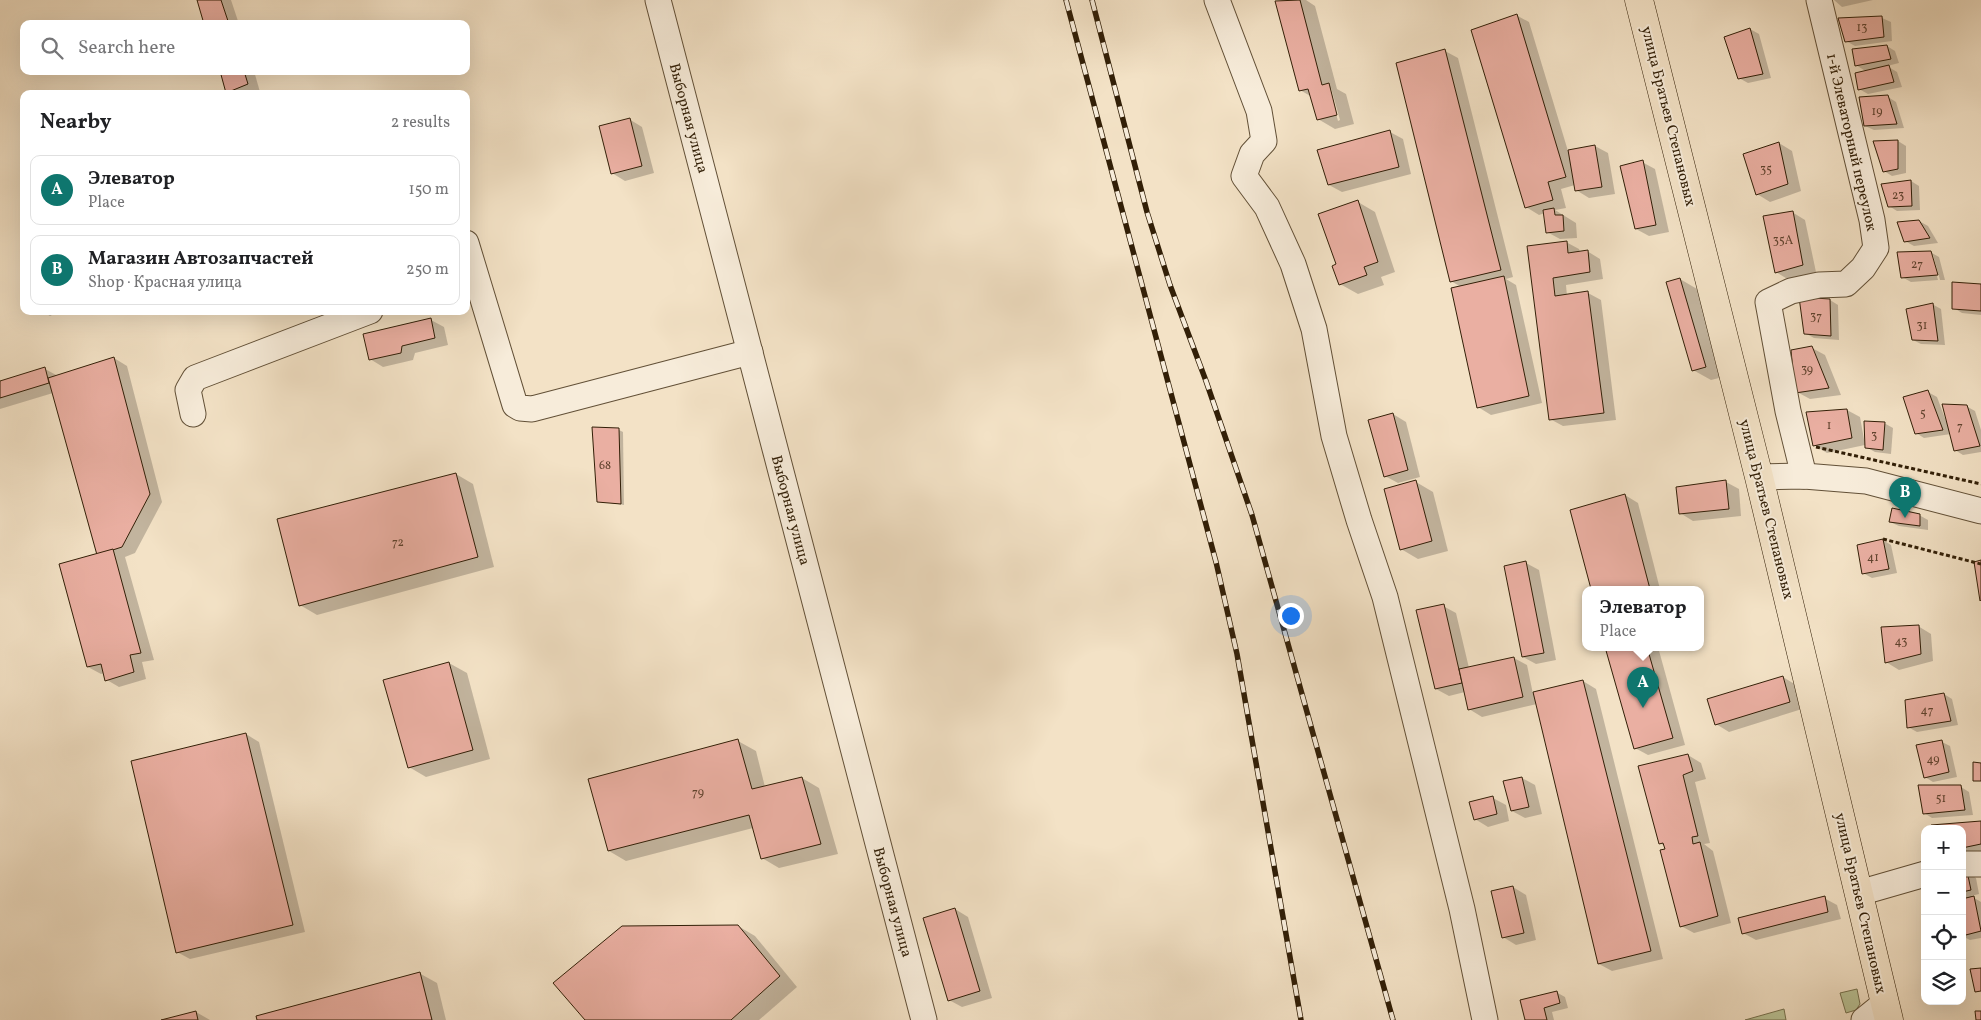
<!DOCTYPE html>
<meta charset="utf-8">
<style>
:root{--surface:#fff;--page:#f6f6f6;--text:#202124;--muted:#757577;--line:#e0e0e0;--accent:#0f766e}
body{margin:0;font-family:Vollkorn,serif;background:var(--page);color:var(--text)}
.controls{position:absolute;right:15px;bottom:15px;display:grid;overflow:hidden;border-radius:10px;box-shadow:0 5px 20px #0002}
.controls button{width:45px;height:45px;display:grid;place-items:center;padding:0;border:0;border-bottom:1px solid var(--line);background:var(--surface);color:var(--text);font:25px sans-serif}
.you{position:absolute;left:1290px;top:615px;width:18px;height:18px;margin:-12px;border:4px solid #fff;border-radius:50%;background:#1a73e8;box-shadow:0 0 0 8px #1a73e833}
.badge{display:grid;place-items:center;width:32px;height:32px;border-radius:50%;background:var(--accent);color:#fff;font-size:16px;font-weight:700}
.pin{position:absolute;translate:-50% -41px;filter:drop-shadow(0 1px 2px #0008)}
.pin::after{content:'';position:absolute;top:26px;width:18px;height:15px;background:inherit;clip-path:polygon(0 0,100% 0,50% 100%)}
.popup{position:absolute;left:1582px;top:586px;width:122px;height:65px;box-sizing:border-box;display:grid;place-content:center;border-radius:10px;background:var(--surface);filter:drop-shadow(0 1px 4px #0005);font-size:16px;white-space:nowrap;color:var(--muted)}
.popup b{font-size:19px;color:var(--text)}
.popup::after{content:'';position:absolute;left:50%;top:100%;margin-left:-10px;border:10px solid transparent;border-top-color:var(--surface)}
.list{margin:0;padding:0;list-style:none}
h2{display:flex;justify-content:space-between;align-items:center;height:65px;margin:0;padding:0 20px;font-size:21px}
h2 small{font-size:16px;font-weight:400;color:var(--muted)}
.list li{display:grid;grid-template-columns:32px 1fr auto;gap:15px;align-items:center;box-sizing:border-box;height:70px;margin:0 10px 10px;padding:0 10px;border:1px solid var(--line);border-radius:10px}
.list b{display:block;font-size:19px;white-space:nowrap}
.list p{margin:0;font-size:16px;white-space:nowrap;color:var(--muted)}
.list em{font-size:16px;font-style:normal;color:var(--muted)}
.icon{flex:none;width:28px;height:28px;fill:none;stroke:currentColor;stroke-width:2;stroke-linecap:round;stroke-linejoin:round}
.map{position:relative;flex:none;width:1981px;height:1020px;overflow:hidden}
.search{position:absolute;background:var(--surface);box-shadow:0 5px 20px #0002;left:20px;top:20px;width:450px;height:55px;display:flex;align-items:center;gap:12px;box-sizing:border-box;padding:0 18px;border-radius:10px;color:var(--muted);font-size:19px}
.panel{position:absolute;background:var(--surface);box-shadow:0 5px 20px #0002;left:20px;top:90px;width:450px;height:225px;border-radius:10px}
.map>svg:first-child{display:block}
</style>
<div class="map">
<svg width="1981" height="1020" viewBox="0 0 1981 1020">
<rect width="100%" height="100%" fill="#f3e2c6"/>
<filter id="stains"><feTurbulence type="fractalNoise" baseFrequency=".004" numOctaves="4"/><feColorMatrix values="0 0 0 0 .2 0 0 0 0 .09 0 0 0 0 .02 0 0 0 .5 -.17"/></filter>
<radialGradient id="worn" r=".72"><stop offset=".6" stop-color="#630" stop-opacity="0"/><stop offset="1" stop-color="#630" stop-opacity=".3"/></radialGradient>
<g fill="#bac396" stroke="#76714e">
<polygon points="1857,989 1860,1004 1856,1010 1846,1013 1840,993"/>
<polygon points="1784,1009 1786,1020 1745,1020"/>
</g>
<g fill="#0003" fill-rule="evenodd">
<polygon points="198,0 231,0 239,24 206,24"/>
<path d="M1282 0H1306L1315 6 1337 89 1346 94 1354 124 1335 129 1318 119 1312 97 1300 90 1277 2ZM1329 88H1331L1340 120 1338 121Z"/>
<polygon points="1834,0 1873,0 1842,7"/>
<polygon points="1516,15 1529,22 1568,151 1595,146 1608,153 1615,194 1589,198 1576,190 1575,185 1561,189 1566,208 1555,210 1576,223 1577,238 1560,239 1547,232 1545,213 1539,215 1526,207"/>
<polygon points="1882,18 1891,22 1892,41 1855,46 1846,41 1840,19"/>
<polygon points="1750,29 1759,34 1771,78 1748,83 1739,78"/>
<polygon points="1887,46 1895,51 1899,63 1887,66 1897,72 1902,87 1868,94 1859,89 1867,72 1856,65"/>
<polygon points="1445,51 1458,58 1513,277 1506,279 1516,285 1542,403 1491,415 1478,407 1461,287 1451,281"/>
<polygon points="221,71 254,71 260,92 231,94 227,92"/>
<polygon points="1888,97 1896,102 1904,128 1874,130 1865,126"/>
<polygon points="629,119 642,127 654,173 625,181 612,173"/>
<polygon points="1390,132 1403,139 1411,174 1342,192 1329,185"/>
<polygon points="1898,141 1906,146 1906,173 1892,176 1884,171"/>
<polygon points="1779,143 1792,151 1801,191 1770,202 1757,194"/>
<polygon points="1642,162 1655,169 1669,232 1649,236 1636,229"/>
<polygon points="1911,181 1919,186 1920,210 1897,211 1889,206 1883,185"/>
<polygon points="1358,202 1375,212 1395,272 1381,277 1384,285 1358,294 1340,284 1337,265"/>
<polygon points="1792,212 1805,220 1816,272 1789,280 1776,272"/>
<polygon points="1919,221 1928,226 1938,243 1914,246 1905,241"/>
<polygon points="1566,242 1579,249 1580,252 1587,251 1600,259 1603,279 1566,285 1567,296 1588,293 1601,300 1616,420 1563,426 1550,419 1529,248"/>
<polygon points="1930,252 1939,257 1945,280 1940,280 1933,255 1931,255 1938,280 1911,282 1902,277"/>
<polygon points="1680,279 1697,289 1723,377 1711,380 1693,370"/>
<polygon points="1981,285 1981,315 1962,313 1954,308"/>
<polygon points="1830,300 1838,305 1839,340 1814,338 1805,333"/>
<polygon points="1932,304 1941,309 1945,345 1921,344 1913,340"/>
<polygon points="42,311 60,311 50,316"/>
<polygon points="431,320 444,327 448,345 415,353 413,360 383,367 370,359"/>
<polygon points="1812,348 1825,355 1841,395 1810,399 1797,392"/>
<polygon points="114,358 127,366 162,502 135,553 125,557 154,660 142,662 146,679 119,687 107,680 105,673 101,674 88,667 99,555 53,393 0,409 0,382 45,369 58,376"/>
<polygon points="1928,392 1937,397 1946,421 1966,406 1975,411 1981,430 1981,452 1963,455 1955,450 1951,434 1924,438 1916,433"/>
<polygon points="1847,410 1860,417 1865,445 1827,453 1814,445"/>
<polygon points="1393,414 1406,422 1420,477 1398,483 1385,476"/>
<polygon points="1884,423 1893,428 1891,454 1875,452 1866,447"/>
<polygon points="619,430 623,432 624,505 598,501"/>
<polygon points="456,474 473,484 494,567 317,615 300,605"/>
<polygon points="1416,482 1433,492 1448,551 1418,559 1401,549"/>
<polygon points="1726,482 1739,489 1741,516 1693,521 1680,513"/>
<polygon points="1625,495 1638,503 1660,589 1592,589 1572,511"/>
<polygon points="1919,515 1928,520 1928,530 1899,526 1890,522"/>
<polygon points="1883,540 1891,545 1897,573 1872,578 1863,573"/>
<polygon points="1526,563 1539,570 1556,660 1536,664 1523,657"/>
<polygon points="1443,606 1456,613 1469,668 1514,658 1527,665 1533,694 1583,681 1596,689 1663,959 1612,971 1599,964 1537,704 1482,717 1469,709 1465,692 1449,696 1436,689"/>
<polygon points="1918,626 1931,634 1933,661 1899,670 1886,662"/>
<polygon points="1607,647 1658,647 1685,745 1648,755 1635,748"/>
<polygon points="449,663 467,673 490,759 426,777 409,767 384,681"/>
<polygon points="1783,677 1796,685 1802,709 1729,732 1716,724"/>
<polygon points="1944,694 1952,699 1958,725 1917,732 1908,727"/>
<polygon points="246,734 259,742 305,932 190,959 177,952"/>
<polygon points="738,741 756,751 765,787 802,778 819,788 838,854 779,868 762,858 753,828 626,861 609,851"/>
<polygon points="1942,742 1950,746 1957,777 1933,782 1925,777"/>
<polygon points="1688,755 1701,763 1706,779 1695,782 1710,843 1704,844 1713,851 1731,923 1694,933 1681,926 1666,847 1660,843"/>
<polygon points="1522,778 1535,785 1542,814 1525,818 1512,811 1504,782"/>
<polygon points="1961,787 1969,792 1973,815 1932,818 1924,813"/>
<polygon points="1493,798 1506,805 1509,821 1488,827 1475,819"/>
<polygon points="1981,822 1981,854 1962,857 1962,829"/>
<polygon points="1967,873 1976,878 1979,894 1971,896 1981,902 1981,938 1970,940 1962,936 1962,874"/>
<polygon points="1513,887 1526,895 1536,940 1516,945 1503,937"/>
<polygon points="1824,898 1837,905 1841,919 1756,940 1743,933"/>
<polygon points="955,909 968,917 992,998 962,1007 949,1000"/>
<polygon points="738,926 755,936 797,987 759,1020 587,1020"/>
<polygon points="419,973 437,983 446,1020 258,1020"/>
<polygon points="1556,992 1565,997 1568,1008 1552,1012 1554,1020 1527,1020"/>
<polygon points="196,1012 210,1020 165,1020"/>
</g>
<g fill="#eaafa2" stroke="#321f07">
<polygon points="197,0 221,0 229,24 204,24"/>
<polygon points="1300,0 1322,85 1329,83 1337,115 1317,120 1308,89 1299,91 1275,1"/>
<polygon points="1517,14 1566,177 1548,182 1553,200 1525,208 1471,30"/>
<polygon points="1882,16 1884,37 1845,42 1838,18"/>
<polygon points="1750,28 1763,74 1738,79 1724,37"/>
<polygon points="1887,45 1891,59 1855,66 1852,49"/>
<polygon points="1445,49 1501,270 1450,282 1396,63"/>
<polygon points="1889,65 1894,82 1858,90 1855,73"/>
<polygon points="220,71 244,71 248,84 226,93"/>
<polygon points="1888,95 1897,124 1864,126 1859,97"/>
<polygon points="630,118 642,166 611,174 599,126"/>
<polygon points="1390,130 1399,167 1328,185 1317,150"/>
<polygon points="1898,140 1898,169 1883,172 1873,141"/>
<polygon points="1779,142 1788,184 1756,195 1743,154"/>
<polygon points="1595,145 1602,187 1575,191 1568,150"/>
<polygon points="1643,160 1656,225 1635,229 1620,166"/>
<polygon points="1911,180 1912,206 1888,207 1881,184"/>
<polygon points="1358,200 1378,262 1364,267 1367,275 1339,285 1332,266 1336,264 1318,214"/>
<polygon points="1554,208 1555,215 1563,215 1564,231 1546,233 1543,210"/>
<polygon points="1793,211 1803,265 1775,273 1763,216"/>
<polygon points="1919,220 1930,238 1904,242 1897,222"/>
<polygon points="1567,241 1568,253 1588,250 1590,272 1553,278 1555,296 1588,291 1604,413 1549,420 1527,246"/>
<polygon points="1931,251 1938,275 1901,278 1897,252"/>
<polygon points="1504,276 1529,396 1477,408 1451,288"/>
<polygon points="1680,278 1706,367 1692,371 1666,282"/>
<polygon points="1952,282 1981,284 1981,311 1952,309"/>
<polygon points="1799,297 1830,299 1831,336 1804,334"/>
<polygon points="1933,303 1938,341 1912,340 1906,309"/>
<polygon points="431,318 435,338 402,346 401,353 369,360 363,334"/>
<polygon points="1812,346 1829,388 1795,393 1791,350"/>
<polygon points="114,357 150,494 122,547 97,555 48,378"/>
<polygon points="45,367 49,383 0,398 0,381"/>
<polygon points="1928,390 1943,430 1915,434 1903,397"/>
<polygon points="1942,404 1967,405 1980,446 1954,451"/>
<polygon points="1847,409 1852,438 1813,446 1806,412"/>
<polygon points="1393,413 1408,470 1384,477 1368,420"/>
<polygon points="1864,421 1885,422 1883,450 1865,448"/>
<polygon points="592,427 619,428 621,504 597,502"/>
<polygon points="456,473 478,557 299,606 277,519"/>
<polygon points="1416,480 1432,541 1400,550 1384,489"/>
<polygon points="1726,480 1729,509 1679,514 1676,487"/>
<polygon points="1625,494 1650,589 1591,589 1570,510"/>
<polygon points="1892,508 1920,514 1920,526 1889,522"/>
<polygon points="1883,539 1889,569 1862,574 1857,545"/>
<polygon points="113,549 141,653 130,655 134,672 105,681 101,664 87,667 59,564"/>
<polygon points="1981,560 1981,600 1980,601 1974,562"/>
<polygon points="1526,561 1544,653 1522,657 1504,566"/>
<polygon points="1444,604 1462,683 1435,689 1416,610"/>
<polygon points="1919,625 1921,654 1885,663 1881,627"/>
<polygon points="1605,647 1647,647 1673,738 1634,749"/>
<polygon points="1514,657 1523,697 1468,710 1459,669"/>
<polygon points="449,662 473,750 408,768 383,680"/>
<polygon points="1783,676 1790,702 1715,725 1707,699"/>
<polygon points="1583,680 1651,951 1598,964 1533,692"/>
<polygon points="1944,693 1951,721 1907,728 1905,700"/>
<polygon points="246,733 293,925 176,953 131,761"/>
<polygon points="738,739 752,789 802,777 821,844 761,859 749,815 608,851 588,779"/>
<polygon points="1942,740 1949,772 1924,778 1916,745"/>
<polygon points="1688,754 1693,771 1683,775 1698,836 1692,837 1693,844 1700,842 1718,916 1680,927 1660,850 1665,849 1663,843 1659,844 1638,766"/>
<polygon points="1973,762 1981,763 1981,781 1973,781"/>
<polygon points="1522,777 1529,807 1511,811 1503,781"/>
<polygon points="1918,785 1961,785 1965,810 1923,814"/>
<polygon points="1493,796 1497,814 1474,820 1469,802"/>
<polygon points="1981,821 1981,844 1962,848 1962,829 1932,829 1931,825"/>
<polygon points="1967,871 1971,890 1962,892 1962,873"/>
<polygon points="1513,886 1524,933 1502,938 1491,891"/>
<polygon points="1825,896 1828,912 1742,934 1738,918"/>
<polygon points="1974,896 1981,931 1962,936 1962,899"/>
<polygon points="955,908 980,991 948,1001 923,918"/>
<polygon points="738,925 780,976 731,1020 585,1020 553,983 622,926"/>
<polygon points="1981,968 1981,991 1975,992 1970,969"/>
<polygon points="420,972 432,1020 257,1020 256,1016"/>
<polygon points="1557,991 1560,1003 1544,1008 1547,1020 1525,1020 1520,1000"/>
<polygon points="196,1011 198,1020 161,1020"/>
<polygon points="1975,1011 1981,1011 1981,1020 1976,1020"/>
</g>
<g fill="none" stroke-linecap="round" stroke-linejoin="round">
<g stroke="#625037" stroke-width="27">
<g id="minor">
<polyline points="658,0 924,1020"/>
<polyline points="1217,0 1259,111 1264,141 1252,154 1244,176 1267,207 1293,264 1314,329 1334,436 1359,520 1385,597 1462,909 1485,1020"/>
<polyline points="466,243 515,405 520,408 532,409 750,352"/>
<polyline points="193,414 188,390 195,378 370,311"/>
<polyline points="1804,476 1788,411 1768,302 1791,291 1819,285 1846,284 1863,268 1876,248 1872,220 1819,0"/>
<polyline points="1759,477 1804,476 1866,481 1981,511"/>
<polyline points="1962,864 1981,864"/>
<polyline points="1859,893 1925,874"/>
<polyline points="1864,1020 1885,1003"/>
</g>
</g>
<g stroke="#321f07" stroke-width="29">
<polyline id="major" points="1639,0 1759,477 1889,1020"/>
</g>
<g stroke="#321f07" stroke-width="3" stroke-dasharray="4 2.5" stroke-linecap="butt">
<polyline points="1816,447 1981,484"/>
<polyline points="1883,539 1981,564"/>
</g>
<use href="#minor" stroke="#f7ecda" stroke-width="25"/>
<use href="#major" stroke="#f3e2c6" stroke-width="28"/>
<g stroke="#321f07" stroke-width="5.5">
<g id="rail">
<polyline points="1066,0 1216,562 1237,654 1301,1020"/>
<polyline points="1092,0 1147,212 1170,285 1206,381 1252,515 1393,1020"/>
</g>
</g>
<use href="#rail" stroke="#f7ecda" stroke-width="4" stroke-dasharray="11" stroke-linecap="butt"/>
</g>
<g text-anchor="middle" stroke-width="4" stroke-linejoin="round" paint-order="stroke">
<g font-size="12" fill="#60432e">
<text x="1862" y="31">13</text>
<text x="1877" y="115">19</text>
<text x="1766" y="173">35</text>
<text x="1898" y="199">23</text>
<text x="1783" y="244">35А</text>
<text x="1917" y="268">27</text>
<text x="1816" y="320">37</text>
<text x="1922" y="329">31</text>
<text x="1807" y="373">39</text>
<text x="1923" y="417">5</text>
<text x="1829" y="429">1</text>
<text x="1960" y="430">7</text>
<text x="1874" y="439">3</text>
<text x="605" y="469">68</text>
<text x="398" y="546">72</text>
<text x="1873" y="561">41</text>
<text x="1901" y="645">43</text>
<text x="1927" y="714">47</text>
<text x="1933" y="763">49</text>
<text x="698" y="796">79</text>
<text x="1941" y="802">51</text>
</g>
<g font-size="15" fill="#321f07" stroke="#f7ecda">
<text transform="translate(1669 116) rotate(76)" y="5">улица Братьев Степановых</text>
<text transform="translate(689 118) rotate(75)" y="5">Выборная улица</text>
<text transform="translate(1852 142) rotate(77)" y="5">1-й Элеваторный переулок</text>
<text transform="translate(1767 509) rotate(76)" y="5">улица Братьев Степановых</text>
<text transform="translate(791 510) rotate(75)" y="5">Выборная улица</text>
<text transform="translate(893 902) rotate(75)" y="5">Выборная улица</text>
<text transform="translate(1861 903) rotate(77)" y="5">улица Братьев Степановых</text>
</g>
</g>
<rect width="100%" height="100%" filter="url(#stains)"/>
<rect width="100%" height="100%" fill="url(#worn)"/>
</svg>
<div class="controls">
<button>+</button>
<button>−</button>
<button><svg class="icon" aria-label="locate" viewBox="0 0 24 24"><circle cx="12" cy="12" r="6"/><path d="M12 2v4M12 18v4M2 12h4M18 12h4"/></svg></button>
<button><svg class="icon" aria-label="layers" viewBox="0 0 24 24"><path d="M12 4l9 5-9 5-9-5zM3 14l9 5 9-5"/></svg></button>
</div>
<div class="you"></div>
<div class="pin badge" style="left:1643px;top:708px">A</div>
<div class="popup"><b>Элеватор</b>Place</div>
<div class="pin badge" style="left:1905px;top:518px">B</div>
<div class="search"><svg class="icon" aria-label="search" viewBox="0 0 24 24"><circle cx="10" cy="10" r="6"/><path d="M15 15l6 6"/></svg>Search here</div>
<section class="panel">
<h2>Nearby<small>2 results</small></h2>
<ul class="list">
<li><span class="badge">A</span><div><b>Элеватор</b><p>Place</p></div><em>150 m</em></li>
<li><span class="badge">B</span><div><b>Магазин Автозапчастей</b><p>Shop · Красная улица</p></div><em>250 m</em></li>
</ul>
</section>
</div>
